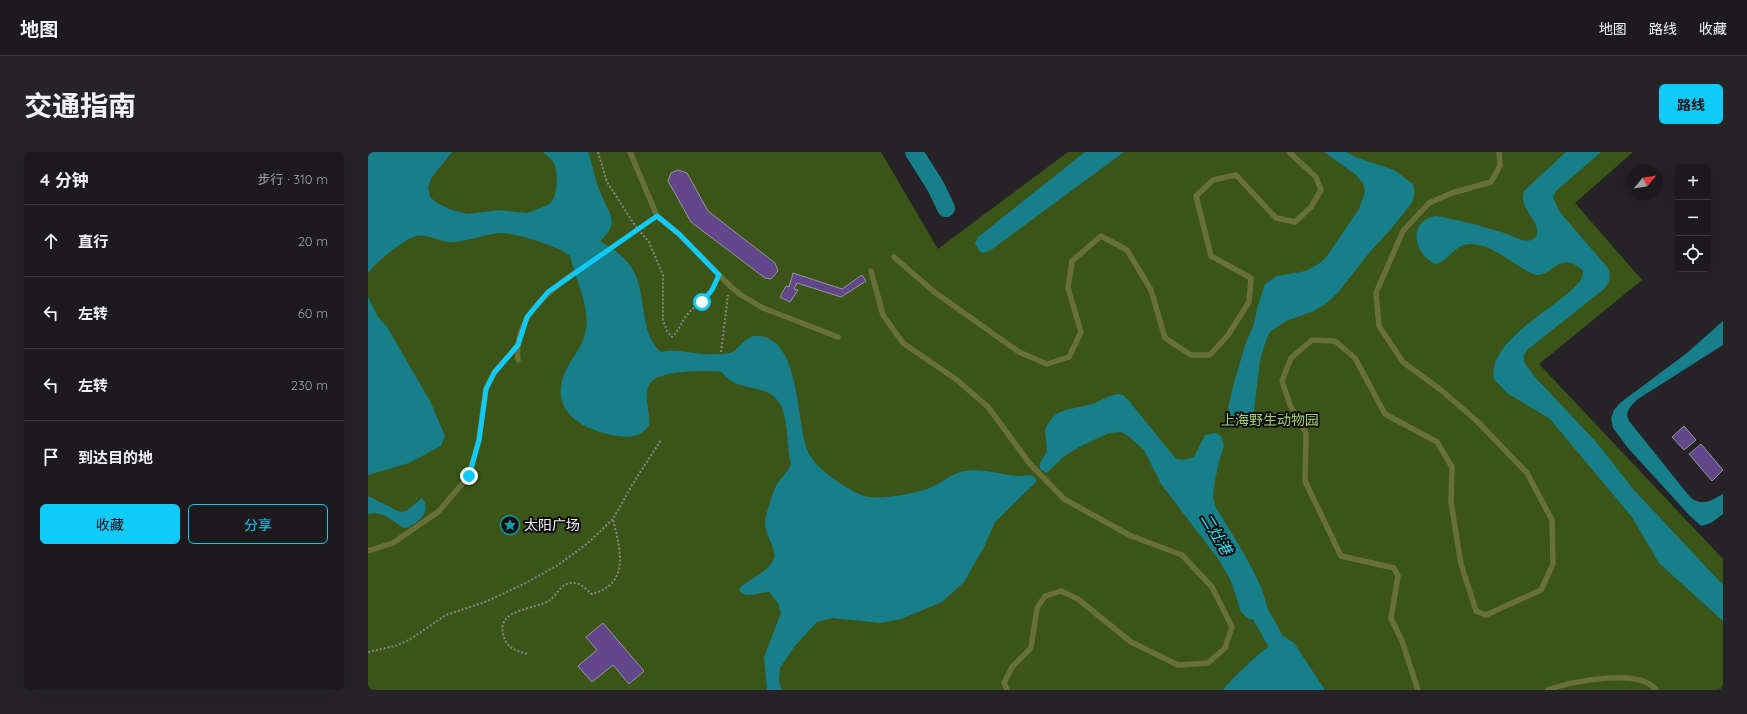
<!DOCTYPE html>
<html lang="zh">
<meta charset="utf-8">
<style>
:root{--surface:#1c1a1d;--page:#252326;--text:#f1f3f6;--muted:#a0a1a4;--line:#3a383b;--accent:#10cafa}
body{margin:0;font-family:Quicksand,"Noto Sans SC",sans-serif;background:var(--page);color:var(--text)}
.controls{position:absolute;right:12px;top:12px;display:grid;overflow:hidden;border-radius:6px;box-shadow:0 4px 16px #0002}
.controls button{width:36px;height:36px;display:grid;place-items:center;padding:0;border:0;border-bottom:1px solid var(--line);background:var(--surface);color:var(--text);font:20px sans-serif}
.compass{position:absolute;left:1259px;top:12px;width:36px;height:36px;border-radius:50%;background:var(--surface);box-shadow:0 4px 16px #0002;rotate:60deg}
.stop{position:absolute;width:12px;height:12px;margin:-9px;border:3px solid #10cafa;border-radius:50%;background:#fff}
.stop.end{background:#10cafa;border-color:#fff;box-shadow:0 1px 4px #0008}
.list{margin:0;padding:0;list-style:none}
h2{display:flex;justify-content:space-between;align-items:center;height:52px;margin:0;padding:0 16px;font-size:17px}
h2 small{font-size:13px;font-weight:400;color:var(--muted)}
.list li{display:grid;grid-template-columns:26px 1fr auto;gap:12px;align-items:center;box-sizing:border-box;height:72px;padding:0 16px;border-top:1px solid var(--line)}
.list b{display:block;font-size:15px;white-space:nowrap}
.list em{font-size:13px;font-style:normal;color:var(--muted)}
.actions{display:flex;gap:8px;padding:12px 16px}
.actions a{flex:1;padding:9px 0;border:1px solid var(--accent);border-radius:6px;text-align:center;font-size:14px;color:var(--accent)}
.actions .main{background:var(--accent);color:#111}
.icon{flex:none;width:22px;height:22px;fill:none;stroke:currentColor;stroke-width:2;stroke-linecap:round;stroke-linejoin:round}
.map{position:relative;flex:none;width:1355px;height:538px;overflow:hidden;border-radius:6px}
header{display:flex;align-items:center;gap:24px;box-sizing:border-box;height:56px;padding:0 20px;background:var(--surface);border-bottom:1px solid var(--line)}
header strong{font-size:19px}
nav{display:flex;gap:22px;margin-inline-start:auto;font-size:14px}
.intro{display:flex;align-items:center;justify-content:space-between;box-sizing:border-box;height:96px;padding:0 24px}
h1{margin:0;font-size:28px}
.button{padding:10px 18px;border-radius:6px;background:var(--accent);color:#111;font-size:14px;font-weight:700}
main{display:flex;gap:24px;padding:0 24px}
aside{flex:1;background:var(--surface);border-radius:6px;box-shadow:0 4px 16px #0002}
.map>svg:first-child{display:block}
</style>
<header>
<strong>地图</strong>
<nav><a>地图</a><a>路线</a><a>收藏</a></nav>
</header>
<div class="intro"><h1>交通指南</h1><a class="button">路线</a></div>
<main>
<aside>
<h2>4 分钟<small>步行 · 310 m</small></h2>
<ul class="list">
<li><svg class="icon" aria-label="ahead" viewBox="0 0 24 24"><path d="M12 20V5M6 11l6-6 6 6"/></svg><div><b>直行</b></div><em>20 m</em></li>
<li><svg class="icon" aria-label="left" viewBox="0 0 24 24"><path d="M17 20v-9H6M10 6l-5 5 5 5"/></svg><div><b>左转</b></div><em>60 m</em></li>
<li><svg class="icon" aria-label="left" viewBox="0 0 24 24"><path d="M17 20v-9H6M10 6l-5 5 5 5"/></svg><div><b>左转</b></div><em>230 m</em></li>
<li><svg class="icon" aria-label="arrive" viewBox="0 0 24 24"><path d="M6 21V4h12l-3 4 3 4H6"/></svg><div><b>到达目的地</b></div></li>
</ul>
<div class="actions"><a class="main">收藏</a><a>分享</a></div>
</aside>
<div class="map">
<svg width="1355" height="538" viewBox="0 0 1355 538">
<rect width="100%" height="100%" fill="#262327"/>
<polygon fill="#3b5418" points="0,0 513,0 570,97 700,0 1265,0 1207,51 1274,128 1171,212 1355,407 1355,538 0,538"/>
<g fill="#167f8a">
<path d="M0 0H84L64 25 60 35 62 45 69 51 84 58 99 62 131 58 159 61 180 53C190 47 190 24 187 14 185 8 180 4 175 0H220C225 14 227 29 233 42 241 62 253 70 232 89 245 97 259 106 266 120 278 142 272 184 293 200 311 196 329 204 347 202 352 202 358 202 362 201 372 198 377 182 392 184 433 189 428 271 440 300 447 317 480 338 496 344 511 349 550 341 564 335 575 330 584 321 597 319 615 316 633 323 651 324 655 324 659 323 663 323L668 327V330L627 370 616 395 596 430 574 450 533 467 513 471 464 466 449 470 426 495 412 516 411 530 414 538H399L396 505 413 461 410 451 401 440C391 440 378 448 371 438 373 430 401 422 406 406 409 398 396 381 397 370 398 361 405 340 409 332 414 325 420 320 423 312 418 294 421 271 413 254 400 228 369 243 354 220 340 218 287 218 281 233 275 247 283 260 281 273 274 285 261 286 249 284 214 278 179 259 198 218 205 204 216 193 218 177 222 155 207 125 202 104 193 95 145 80 132 81 117 82 98 90 84 90 72 91 60 81 48 84 35 88 8 110 0 121Z"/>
<polygon points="717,0 756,0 623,98 615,101 611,99 607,91 610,85"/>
<polygon points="956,0 978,0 990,6 1026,18 1045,32 1046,37 1046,45 1043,52 1022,78 1001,101 972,138 959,151 946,159 918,169 902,180 898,188 892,208 886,259 878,268 867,270 864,267 860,256 866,231 877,193 886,172 890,153 897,132 909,124 938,119 952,111 959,104 991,57 997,40 995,31 987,22"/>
<path d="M1198 0H1233L1188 39 1185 45 1191 59 1239 115C1244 123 1242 130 1236 137L1159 198 1156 203V210L1166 224 1229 291 1265 337 1355 433V469L1291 411 1264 365 1182 267 1139 241 1126 227C1117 182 1219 143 1215 119 1191 95 1183 129 1165 122 1147 114 1123 91 1102 92 1085 93 1081 109 1068 112 1047 104 1038 70 1067 64 1089 67 1112 74 1133 80 1143 82 1153 91 1163 88 1169 86 1170 82 1169 76 1165 63 1151 54 1156 39Z"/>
<polygon points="0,145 10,165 19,175 62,249 77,284 73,294 41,311 0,323"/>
<path d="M1355 169V193L1270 247C1263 254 1256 259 1261 269L1322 345C1334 355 1343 349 1355 342V362L1343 371 1333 374 1322 364 1260 296 1245 276 1243 266 1246 258 1252 251 1319 201Z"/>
<path d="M749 242 755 243 761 249 808 307 816 308 826 305 837 283 847 281 853 284 856 294 851 309 846 334 845 345 847 354C860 377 908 445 898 468L881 467 873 460 863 429 851 408 793 332 776 298 760 284 753 280 741 281 711 295 695 305 679 321 672 317V311L679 299 677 278C687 255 699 259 720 253 730 251 739 244 749 242Z"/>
<path d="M0 344 32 360 38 359 54 346C65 359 50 373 36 376 23 369 17 358 0 362Z"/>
<path d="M917 485 926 491 957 538H855C863 527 905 487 917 485Z"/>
</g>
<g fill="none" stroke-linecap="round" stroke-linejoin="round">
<g stroke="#167f8a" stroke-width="18">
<polyline points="546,0 568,35 578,56"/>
<polyline points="884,447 935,538"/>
</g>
</g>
<g fill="#61468a" stroke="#98979d">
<polygon points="310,18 319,21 340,59 407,111 410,119 403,127 397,126 323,70 300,29 303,21"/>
<polygon points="425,121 474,137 494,123 498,129 473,145 429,131 426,137 430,138 422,150 412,145 418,134 421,135"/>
<polygon points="1316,274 1328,288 1316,298 1304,285"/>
<polygon points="1333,292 1355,318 1344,329 1321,302"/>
<polygon points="235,471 276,519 261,532 245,513 224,530 210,514 229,498 218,485"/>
</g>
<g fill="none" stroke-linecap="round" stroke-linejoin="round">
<g stroke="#878588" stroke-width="2" stroke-dasharray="2 2" stroke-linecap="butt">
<path d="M230 0 239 30 266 72 281 90 295 123V168L299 179 304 185C310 179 312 174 316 167 326 152 340 148 348 131"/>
<polyline points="212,117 284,68"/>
<polyline points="353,200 360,143"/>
<polyline points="0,500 27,494 41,488 78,463 117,450 156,432 190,413 220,391 245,367 264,333 293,288"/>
<path d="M159 502C147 498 138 496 135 482 129 456 168 458 182 448 190 442 193 430 206 431 213 431 219 438 224 442 263 431 252 398 245 367"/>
</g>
<g stroke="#696f39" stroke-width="5.5">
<polyline points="262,0 289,64 311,82 362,134 373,143 395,156 470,185"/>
<polyline points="526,105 565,139 651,200 679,212 701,205 713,180 700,136 704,109 733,84 759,98 783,138 797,186 823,203 842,203 860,183 881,150 883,126 843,104 828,44 845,28 868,23 908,66 927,70 943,55 953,38 948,25 921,0"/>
<polyline points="503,119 515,163 535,191 589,228 620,255 662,312 696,347 763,384 814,403 844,435 864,475 857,496 840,511 810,513 763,490 710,447 693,439 677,444 669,456 663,496 644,515 636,531 639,538"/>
<path d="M150 208C145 168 177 142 206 121"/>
<polyline points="0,399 25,391 70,360 101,324 111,287 118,237 126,221 150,193"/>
<polyline points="1050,538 1034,489 1023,466 1030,424 1026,416 973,404 937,329 938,281 922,253 914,229 923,206 944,188 967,189 987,206 1017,262 1069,290 1084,315 1083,350 1093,412 1108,459 1118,463 1173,438 1185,412 1184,368 1159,321 1110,270 1073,238 1035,210 1011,174 1008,141 1035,79 1061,51 1084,41 1123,30 1132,14 1131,0"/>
<path d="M1180 538C1201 529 1273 516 1288 538"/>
</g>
</g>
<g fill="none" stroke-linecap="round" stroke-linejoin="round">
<polyline stroke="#10cafa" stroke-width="5" points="101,324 111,288 118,237 126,221 150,193 159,165 180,140 289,64 311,82 351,123 344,138 334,150"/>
</g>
<defs>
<g id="sight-ring" transform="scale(1)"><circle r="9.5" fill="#0e0d0e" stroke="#0f9aa8" stroke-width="1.5"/><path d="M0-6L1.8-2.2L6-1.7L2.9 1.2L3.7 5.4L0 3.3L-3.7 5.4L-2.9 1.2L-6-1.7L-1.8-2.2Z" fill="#0f9aa8"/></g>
</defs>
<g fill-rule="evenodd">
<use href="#sight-ring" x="142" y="373"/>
</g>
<g text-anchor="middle" stroke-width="4" stroke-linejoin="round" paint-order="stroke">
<g font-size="14" fill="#a2d16c" stroke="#0e0d0e">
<text x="902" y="273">上海野生动物园</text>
</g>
<g font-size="14" fill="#f3f1f3" stroke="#0e0d0e" text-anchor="start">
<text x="156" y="378">太阳广场</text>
</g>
<g font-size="15" font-style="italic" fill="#27e8fb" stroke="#0e0d0e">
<text transform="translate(848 382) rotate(59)" y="5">二灶港</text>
</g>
</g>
</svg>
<div class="controls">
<button>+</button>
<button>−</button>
<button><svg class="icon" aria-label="locate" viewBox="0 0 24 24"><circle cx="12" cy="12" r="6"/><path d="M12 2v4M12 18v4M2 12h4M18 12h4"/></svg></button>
</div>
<svg class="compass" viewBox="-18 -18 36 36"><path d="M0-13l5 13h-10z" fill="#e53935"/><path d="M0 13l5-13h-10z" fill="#a0a1a4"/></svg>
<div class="stop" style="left:334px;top:150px"></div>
<div class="stop end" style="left:101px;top:324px"></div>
</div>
</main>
